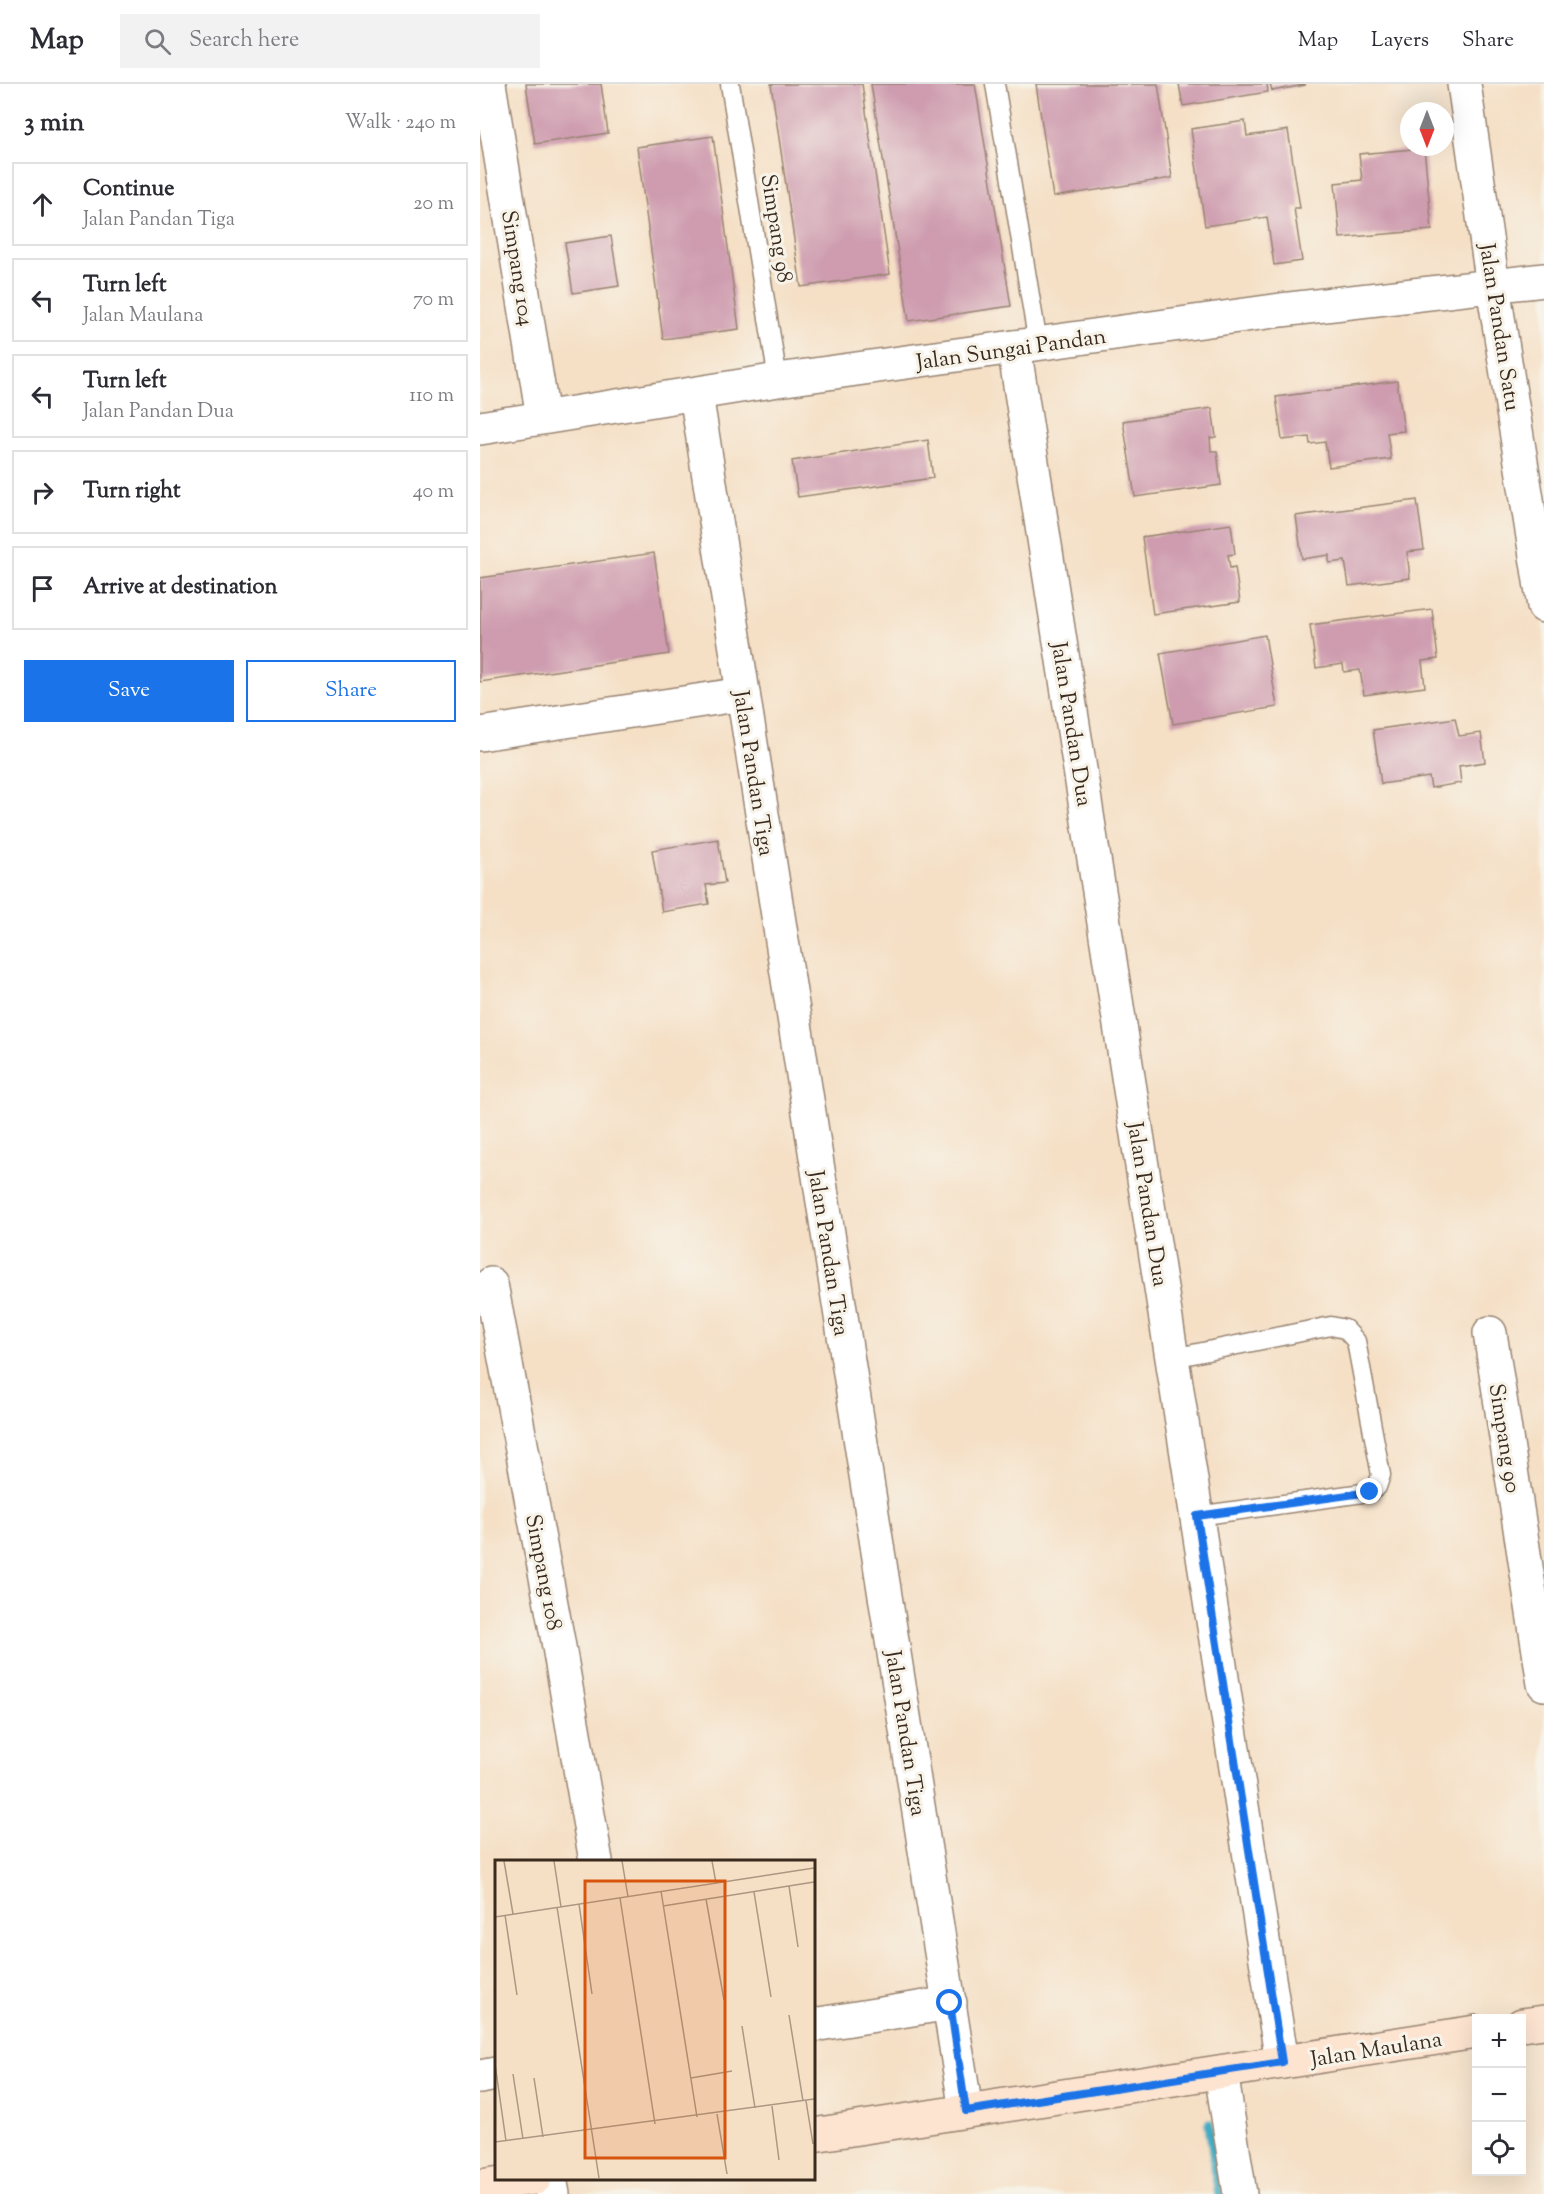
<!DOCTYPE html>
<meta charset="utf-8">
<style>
:root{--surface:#fff;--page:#f2f2f3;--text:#2b2b33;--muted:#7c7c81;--line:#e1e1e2;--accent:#1a73e8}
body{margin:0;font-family:"Sorts Mill Goudy",serif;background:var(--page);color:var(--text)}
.controls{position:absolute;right:18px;bottom:18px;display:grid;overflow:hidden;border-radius:0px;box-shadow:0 6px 24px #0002}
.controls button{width:54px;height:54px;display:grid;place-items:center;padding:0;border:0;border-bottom:2px solid var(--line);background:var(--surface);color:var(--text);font:30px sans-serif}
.compass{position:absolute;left:920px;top:18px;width:54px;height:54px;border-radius:50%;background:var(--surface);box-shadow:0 6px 24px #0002;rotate:180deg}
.stop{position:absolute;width:18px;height:18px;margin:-14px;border:4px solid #1a73e8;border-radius:50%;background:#fff}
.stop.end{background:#1a73e8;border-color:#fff;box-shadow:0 2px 6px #0008}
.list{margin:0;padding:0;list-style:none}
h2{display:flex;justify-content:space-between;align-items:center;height:78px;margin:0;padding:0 24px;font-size:26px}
h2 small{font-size:20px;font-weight:400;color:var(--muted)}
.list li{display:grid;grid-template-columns:39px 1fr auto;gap:18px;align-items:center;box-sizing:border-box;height:84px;margin:0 12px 12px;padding:0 12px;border:2px solid var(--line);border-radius:0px}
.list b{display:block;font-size:22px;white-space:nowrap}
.list p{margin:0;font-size:20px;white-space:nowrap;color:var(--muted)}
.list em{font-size:20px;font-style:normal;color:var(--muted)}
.actions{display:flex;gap:12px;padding:18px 24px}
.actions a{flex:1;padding:14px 0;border:2px solid var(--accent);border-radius:0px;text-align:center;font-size:21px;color:var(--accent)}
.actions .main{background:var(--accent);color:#fff}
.icon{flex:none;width:33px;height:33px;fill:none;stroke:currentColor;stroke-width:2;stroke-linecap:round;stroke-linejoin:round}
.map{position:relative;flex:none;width:1064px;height:2110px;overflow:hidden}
header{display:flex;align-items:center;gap:36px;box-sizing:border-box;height:84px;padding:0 30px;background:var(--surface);border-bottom:2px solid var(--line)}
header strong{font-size:28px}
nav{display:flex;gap:33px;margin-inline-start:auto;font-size:21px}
.search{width:420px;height:54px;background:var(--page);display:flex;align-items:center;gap:15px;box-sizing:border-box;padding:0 21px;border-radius:0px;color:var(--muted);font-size:22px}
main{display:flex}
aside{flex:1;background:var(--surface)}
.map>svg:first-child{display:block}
</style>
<header>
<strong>Map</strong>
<div class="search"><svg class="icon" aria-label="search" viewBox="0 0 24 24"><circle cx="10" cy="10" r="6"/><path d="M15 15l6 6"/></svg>Search here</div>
<nav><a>Map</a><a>Layers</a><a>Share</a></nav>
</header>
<main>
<aside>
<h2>3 min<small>Walk · 240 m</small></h2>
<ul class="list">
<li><svg class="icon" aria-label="ahead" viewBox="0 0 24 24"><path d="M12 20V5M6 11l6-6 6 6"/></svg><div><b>Continue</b><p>Jalan Pandan Tiga</p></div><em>20 m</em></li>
<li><svg class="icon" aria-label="left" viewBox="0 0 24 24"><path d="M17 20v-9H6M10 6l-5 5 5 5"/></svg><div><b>Turn left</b><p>Jalan Maulana</p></div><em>70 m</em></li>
<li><svg class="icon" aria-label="left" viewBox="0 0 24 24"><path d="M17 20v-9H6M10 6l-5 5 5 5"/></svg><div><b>Turn left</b><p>Jalan Pandan Dua</p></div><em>110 m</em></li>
<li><svg class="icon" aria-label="right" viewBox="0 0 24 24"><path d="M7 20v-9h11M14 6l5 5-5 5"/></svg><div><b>Turn right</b></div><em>40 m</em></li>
<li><svg class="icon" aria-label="arrive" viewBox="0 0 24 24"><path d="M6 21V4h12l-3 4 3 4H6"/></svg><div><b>Arrive at destination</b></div></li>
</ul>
<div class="actions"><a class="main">Save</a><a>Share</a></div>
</aside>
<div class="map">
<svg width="1064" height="2110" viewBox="0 0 1064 2110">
<rect width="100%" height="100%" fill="#f7f3e8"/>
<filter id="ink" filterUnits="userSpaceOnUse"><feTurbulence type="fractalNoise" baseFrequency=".0167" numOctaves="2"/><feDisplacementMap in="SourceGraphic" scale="12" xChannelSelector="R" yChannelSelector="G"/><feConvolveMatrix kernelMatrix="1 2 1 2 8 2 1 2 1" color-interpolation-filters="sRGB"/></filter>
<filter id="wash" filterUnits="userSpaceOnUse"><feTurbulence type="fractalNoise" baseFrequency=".008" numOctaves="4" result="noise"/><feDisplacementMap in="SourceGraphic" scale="24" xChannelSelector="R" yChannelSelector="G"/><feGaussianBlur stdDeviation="1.35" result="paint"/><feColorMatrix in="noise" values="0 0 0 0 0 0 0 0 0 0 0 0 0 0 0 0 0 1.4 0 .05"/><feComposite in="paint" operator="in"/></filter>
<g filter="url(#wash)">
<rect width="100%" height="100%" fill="#f5dfc5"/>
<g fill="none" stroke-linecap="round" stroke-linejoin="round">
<polyline stroke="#43abc2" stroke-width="9" points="729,2040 739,2110"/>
</g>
<g id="blocks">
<g fill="#ce9baf">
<polygon points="46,0 121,0 128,49 55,60"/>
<polygon points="291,0 382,0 410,190 321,203"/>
<polygon points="391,0 495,0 531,222 429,237"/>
<polygon points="556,0 678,0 692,94 573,113"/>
<polygon points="699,0 787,0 788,8 703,22"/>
<polygon points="790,0 825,0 825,1 792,7"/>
<polygon points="765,37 767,52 808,46 820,124 814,124 822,177 794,181 787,133 725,142 711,45"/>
<polygon points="233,52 259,245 183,255 157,63"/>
<polygon points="944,64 952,146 860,154 855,99 882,96 879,70"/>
<polygon points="131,152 139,202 93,209 85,159"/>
<polygon points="917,297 924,347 907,349 911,375 849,383 845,358 830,360 829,353 802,356 796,313"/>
<polygon points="732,324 736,353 730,354 731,367 737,367 741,401 655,413 643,337"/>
<polygon points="448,356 453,394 318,413 312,377"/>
<polygon points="937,416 944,466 927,468 930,494 869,502 865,477 849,479 849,471 822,475 816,432"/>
<polygon points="751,440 755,470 748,471 750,484 755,483 760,518 673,530 662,453"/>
<polygon points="174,469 189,570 0,598 0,494"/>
<polygon points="952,525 958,575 942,577 945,603 884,611 880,586 864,588 863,580 836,584 830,541"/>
<polygon points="785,551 797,623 693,640 680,569"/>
<polygon points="975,634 979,652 1001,649 1005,678 979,682 981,699 951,704 949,693 901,700 893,646"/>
<polygon points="238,755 245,799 226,801 229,820 182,828 172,766"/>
</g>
</g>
</g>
<g filter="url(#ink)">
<use href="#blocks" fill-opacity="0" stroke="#988472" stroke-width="1.5"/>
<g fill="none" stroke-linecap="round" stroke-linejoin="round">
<g stroke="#988472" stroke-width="21">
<g id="service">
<polyline points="250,0 298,296"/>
<polyline points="515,0 558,260"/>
<polyline points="693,1274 851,1242 865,1245 876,1257 901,1391 897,1403 890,1408 717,1432"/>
</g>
</g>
<g stroke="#988472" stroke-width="36">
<g id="minor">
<polyline points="9,0 63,333"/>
<polyline points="984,0 1013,202 1064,522"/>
<polyline points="534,263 802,1978"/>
<polyline points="216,310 486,2027"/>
<polyline points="0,650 263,610"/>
<polyline points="11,1200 78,1557 116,1777"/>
<polyline points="1010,1249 1064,1600"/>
<polyline points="333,1941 470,1919"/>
<polyline points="741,1988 760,2110"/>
<polyline points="0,1993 16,1990"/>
<polyline points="70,2094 73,2110"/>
</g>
</g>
<g stroke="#988472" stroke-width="36">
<polyline id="tertiary" points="0,344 298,296 534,263 801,226 1064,196"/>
</g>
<g stroke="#988472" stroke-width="36">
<g id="secondary">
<polyline points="1042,1941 1064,1938"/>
<polyline points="333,2051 996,1948"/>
<polyline points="0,2102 55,2094"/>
</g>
</g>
<use href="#service" stroke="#fff" stroke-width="18"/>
<use href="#minor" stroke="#fff" stroke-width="33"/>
<use href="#tertiary" stroke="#fff" stroke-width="33"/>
<use href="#secondary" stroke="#fde4d1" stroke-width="33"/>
</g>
</g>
<g fill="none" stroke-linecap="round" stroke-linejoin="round" filter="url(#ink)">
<polyline stroke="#1a73e8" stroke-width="8" points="470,1919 486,2027 802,1978 717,1432 890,1408"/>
</g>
<g text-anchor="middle" stroke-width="6" stroke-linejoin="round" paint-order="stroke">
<g font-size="22" fill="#3b2a1e" stroke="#f7f3e8">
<text transform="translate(298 144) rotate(81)" y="8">Simpang 98</text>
<text transform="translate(39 184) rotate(81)" y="8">Simpang 104</text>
<text transform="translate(1021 243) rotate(81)" y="8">Jalan Pandan Satu</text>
<text transform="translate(531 264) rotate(-8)" y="8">Jalan Sungai Pandan</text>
<text transform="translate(593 640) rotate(81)" y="8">Jalan Pandan Dua</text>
<text transform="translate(275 689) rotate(81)" y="8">Jalan Pandan Tiga</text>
<text transform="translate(669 1120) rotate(81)" y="8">Jalan Pandan Dua</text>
<text transform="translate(350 1169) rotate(81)" y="8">Jalan Pandan Tiga</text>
<text transform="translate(1026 1354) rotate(81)" y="8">Simpang 90</text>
<text transform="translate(65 1488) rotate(79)" y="8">Simpang 108</text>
<text transform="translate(427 1649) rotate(81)" y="8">Jalan Pandan Tiga</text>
<text transform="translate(896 1964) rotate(-9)" y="8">Jalan Maulana</text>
</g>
</g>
<g transform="translate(15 1776)">
<rect width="320" height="320" fill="#f5dfc5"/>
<path fill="none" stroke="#ab9782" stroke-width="1.5" d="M9 1 18 54M59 1 66 47M127 1 133 37M217 1 221 23M294 26 303 87M166 31 202 257M259 32 276 137M125 38 160 264M211 39 229 140M84 44 97 134M168 46 319 22M62 47 104 318M10 55 22 135M0 57 319 8M294 155 308 241M247 166 260 248M0 204 11 281M18 214 28 279M39 218 48 277M196 218 237 211M311 241 318 284M277 246 284 300M222 254 232 314M0 282 319 239"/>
<path fill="#d7540e" fill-opacity="0.15" stroke="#d7540e" stroke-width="3" d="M90 21H230V298H90Z"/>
<rect width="320" height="320" fill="none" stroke="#3b2a1e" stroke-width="3"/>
</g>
</svg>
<div class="controls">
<button>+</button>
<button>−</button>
<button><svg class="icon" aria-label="locate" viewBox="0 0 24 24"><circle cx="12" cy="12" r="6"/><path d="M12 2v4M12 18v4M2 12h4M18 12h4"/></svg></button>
</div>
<svg class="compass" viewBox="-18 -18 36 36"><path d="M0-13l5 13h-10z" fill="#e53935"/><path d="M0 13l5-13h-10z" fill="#7c7c81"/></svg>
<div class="stop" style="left:470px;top:1919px"></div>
<div class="stop end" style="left:890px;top:1408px"></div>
</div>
</main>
